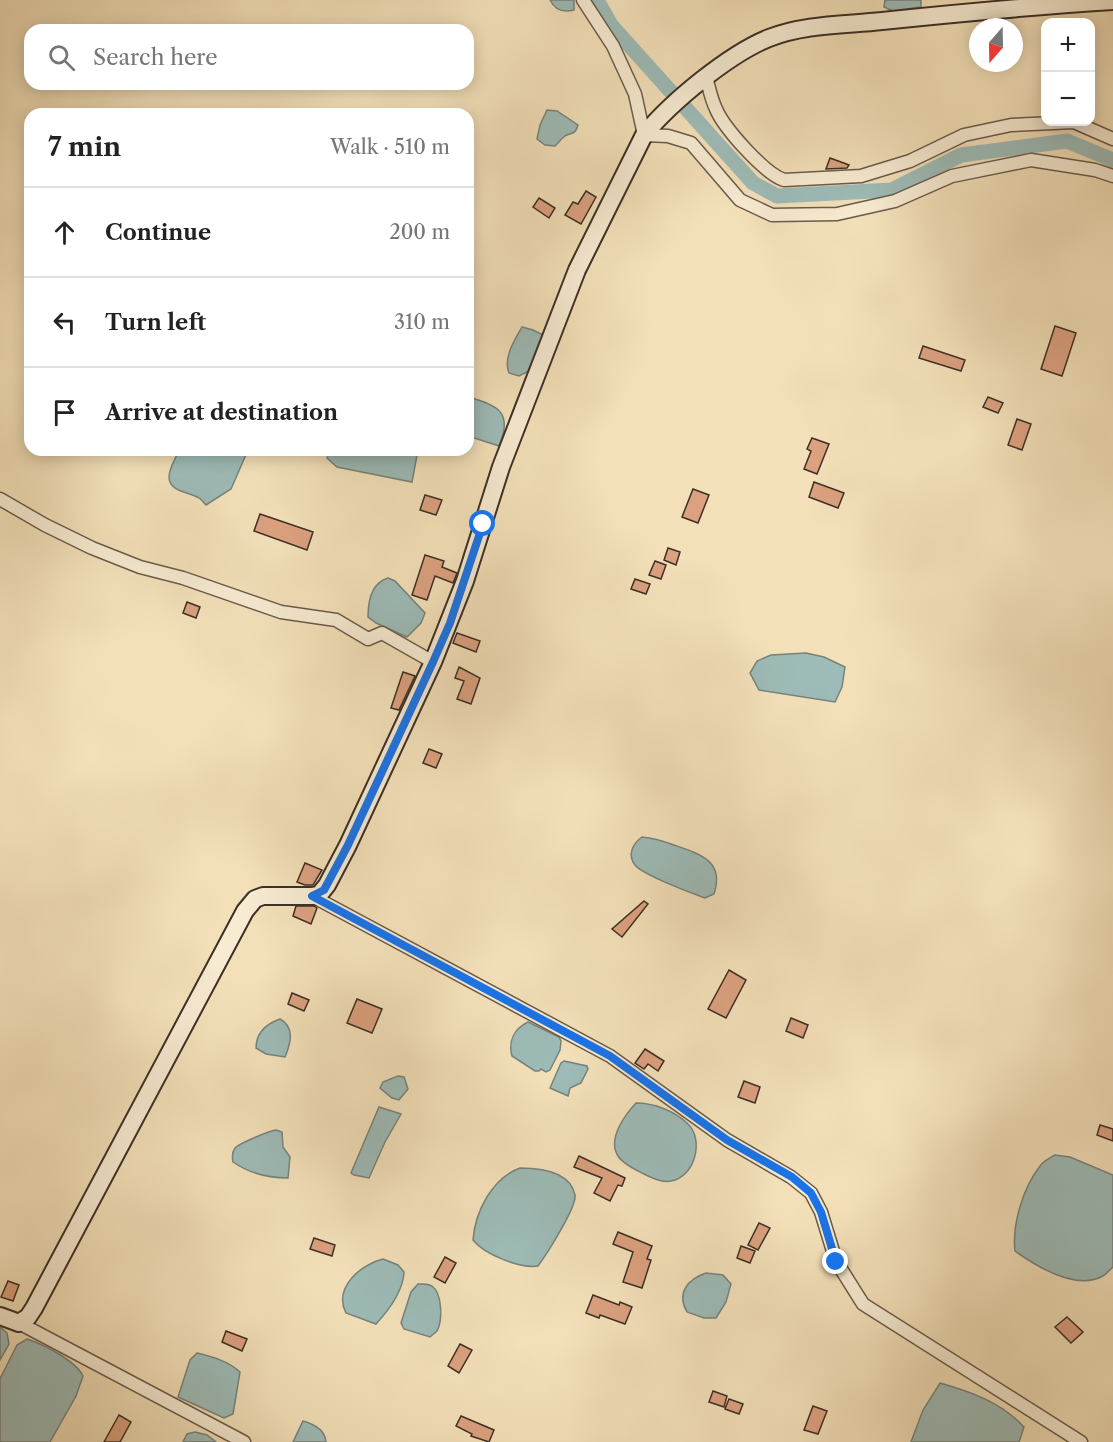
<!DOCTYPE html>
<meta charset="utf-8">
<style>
:root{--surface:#fff;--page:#f6f6f6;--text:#222;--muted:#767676;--line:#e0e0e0}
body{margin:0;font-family:"Libre Caslon Text",serif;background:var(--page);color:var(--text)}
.controls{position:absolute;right:18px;top:18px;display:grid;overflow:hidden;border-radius:12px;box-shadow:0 3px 15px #0003}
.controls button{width:54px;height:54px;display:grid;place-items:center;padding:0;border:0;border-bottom:2px solid var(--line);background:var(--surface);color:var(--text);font:30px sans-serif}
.compass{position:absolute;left:969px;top:18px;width:54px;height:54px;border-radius:50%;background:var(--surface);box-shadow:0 3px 15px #0003;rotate:200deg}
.stop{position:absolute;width:18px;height:18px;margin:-14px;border:4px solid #1a73e8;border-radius:50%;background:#fff}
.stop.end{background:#1a73e8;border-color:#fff;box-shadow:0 2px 6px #0008}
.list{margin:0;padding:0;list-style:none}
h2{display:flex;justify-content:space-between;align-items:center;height:78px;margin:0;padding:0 24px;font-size:26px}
h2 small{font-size:20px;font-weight:400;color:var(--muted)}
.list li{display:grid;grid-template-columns:39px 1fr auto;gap:18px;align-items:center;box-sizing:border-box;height:90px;padding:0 24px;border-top:2px solid var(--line)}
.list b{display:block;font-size:22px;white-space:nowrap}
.list em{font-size:20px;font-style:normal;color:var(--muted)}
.icon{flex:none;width:33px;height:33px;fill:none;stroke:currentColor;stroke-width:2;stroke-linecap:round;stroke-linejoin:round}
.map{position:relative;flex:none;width:1113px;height:1442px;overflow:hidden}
.search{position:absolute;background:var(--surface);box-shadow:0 3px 15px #0003;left:24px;top:24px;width:450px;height:66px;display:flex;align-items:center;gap:15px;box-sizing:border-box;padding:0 21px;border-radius:18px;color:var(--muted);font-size:22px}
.panel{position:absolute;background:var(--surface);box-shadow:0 3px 15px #0003;left:24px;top:108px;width:450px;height:348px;border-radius:18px}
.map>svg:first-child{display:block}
</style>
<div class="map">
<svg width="1113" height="1442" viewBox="0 0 1113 1442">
<rect width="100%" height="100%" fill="#f3e0b9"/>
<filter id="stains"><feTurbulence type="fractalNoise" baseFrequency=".00333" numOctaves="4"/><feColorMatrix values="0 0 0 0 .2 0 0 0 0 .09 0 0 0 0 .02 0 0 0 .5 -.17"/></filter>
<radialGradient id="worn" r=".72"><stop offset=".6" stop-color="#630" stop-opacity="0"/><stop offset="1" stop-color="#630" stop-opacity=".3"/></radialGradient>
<g fill="#9dbbb7" stroke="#76837d" stroke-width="1.5">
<path d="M550 0H574V10C563 13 555 10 550 0Z"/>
<polygon points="885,0 921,0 921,7 893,11 884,7"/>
<path d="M547 110 557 111 578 125C575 135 573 132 565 136 562 138 558 143 555 146L545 145 537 139 540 125Z"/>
<path d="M522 327 533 330 543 335 544 344 531 370 519 376 509 373C503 358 514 341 522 327Z"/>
<path d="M468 397C499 405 513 413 499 446L468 436Z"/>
<path d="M179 450H248L231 489 206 505C205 504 200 498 199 498 190 492 169 492 169 477 169 468 176 458 179 450Z"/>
<polygon points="330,450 418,450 412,482 337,467 327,458"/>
<path d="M388 578 395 581 425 613 421 623 407 637 376 623 368 617C368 601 371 583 388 578Z"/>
<polygon points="806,653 824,657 845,667 842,687 835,702 759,690 750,673 757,661 771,655"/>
<path d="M642 837C653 838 663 841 674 845 700 854 725 861 714 894L705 898C691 893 643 875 635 865 627 855 633 843 642 837Z"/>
<path d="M280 1019C295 1027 291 1043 285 1057L266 1054 256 1048C256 1032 266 1024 280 1019Z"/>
<path d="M528 1022 559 1037 561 1041 560 1050 550 1070 546 1072 541 1069 539 1071H535L512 1056C508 1041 514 1029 528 1022Z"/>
<polygon points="564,1061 587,1066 588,1069 581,1083 570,1088 568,1096 550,1088 561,1063"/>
<polygon points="398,1076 404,1077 408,1089 399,1100 392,1098 380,1088 383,1082"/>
<path d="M636 1103C654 1103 674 1111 687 1123 705 1139 695 1177 671 1181 662 1183 652 1178 644 1174 636 1170 623 1164 618 1156 607 1139 625 1115 636 1103Z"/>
<polygon points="379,1107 401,1114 385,1142 369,1178 354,1175 351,1173"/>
<path d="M276 1130 282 1132 283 1147 290 1157 288 1178C269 1178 249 1173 233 1162 232 1157 232 1152 235 1148 240 1143 269 1131 276 1130Z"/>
<path d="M1055 1155 1070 1157 1113 1175V1267C1110 1270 1106 1274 1103 1276 1076 1291 1036 1266 1015 1251 1012 1224 1023 1188 1040 1166 1043 1161 1050 1158 1055 1155Z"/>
<path d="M520 1168C540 1168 570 1171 575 1195 577 1207 546 1255 538 1266 520 1269 484 1254 473 1240 475 1212 492 1178 520 1168Z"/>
<path d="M383 1259 398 1265 404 1272C403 1291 389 1310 376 1324L346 1313C333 1288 361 1264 383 1259Z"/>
<path d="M706 1273 723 1275 731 1284 726 1302 716 1318H704L687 1312C676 1293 688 1279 706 1273Z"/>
<path d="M418 1284C423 1284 427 1283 432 1286 442 1293 443 1320 437 1331 435 1333 432 1335 430 1337L404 1329 401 1323 411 1292Z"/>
<polygon points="0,1327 7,1333 9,1344 0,1360"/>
<path d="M27 1339C43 1344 76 1361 83 1376L76 1396 50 1442H0V1379L17 1345Z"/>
<path d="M197 1353C213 1357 228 1361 240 1372L233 1414 224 1418 178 1397 190 1360Z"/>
<path d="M940 1383C972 1392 1002 1403 1024 1427L1019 1442H911L923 1410Z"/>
<path d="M303 1421C314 1424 325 1430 326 1442H293Z"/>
<polygon points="195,1432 207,1435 216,1442 183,1442 187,1434"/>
</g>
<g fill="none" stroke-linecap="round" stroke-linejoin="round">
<polyline stroke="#9dbbb7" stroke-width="15" points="597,0 611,25 753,183 777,196 892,190 961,155 1067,141 1113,160"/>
</g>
<g fill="#dca17f" stroke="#3c2f25" stroke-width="1.5">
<polygon points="830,158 849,165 847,168 826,169"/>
<polygon points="586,191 596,197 581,224 565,215 573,202 578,204"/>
<polygon points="539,198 555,208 549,218 533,207"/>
<polygon points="1055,326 1076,333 1062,376 1041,369"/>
<polygon points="923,346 965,360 961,371 919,358"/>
<polygon points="988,397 1003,403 998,413 983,407"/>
<polygon points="1017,419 1031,424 1022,450 1008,445"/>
<polygon points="812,438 829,444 817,474 804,469 811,451 807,449"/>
<polygon points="814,482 844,493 838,508 809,497"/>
<polygon points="693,489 709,495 698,523 682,517"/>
<polygon points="425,495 442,500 436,515 420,510"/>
<polygon points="260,514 313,532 307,550 254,531"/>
<polygon points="668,548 680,552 676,565 664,560"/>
<polygon points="425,555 444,561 442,567 457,573 453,583 435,576 427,600 412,595"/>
<polygon points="655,561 666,565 661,579 649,575"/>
<polygon points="635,579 650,584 646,594 631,589"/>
<polygon points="187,602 200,607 196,618 183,613"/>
<polygon points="457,633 480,641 476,652 453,643"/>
<polygon points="459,667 480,678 471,704 457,699 464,681 455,678"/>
<polygon points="403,672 415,676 399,710 391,708"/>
<polygon points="429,749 442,754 436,768 423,763"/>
<polygon points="305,863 322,870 313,885 305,885 297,882"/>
<polygon points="644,901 648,904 622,937 612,929"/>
<polygon points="296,906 314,906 317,908 311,924 293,916"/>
<polygon points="729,970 746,980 726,1018 708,1009"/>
<polygon points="292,993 309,1000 304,1011 288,1004"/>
<polygon points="357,999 382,1009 372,1033 347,1023"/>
<polygon points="791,1018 808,1025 803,1038 786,1031"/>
<polygon points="645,1049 664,1061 658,1071 648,1064 644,1069 635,1063"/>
<polygon points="744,1081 760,1087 755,1103 738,1097"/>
<polygon points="1100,1125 1113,1129 1113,1141 1097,1135"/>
<polygon points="579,1156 625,1178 622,1186 618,1185 610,1201 594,1193 602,1178 574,1167"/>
<polygon points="759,1223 770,1228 758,1250 748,1245"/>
<polygon points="618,1232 652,1246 647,1259 651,1260 642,1288 623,1282 633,1252 613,1244"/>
<polygon points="314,1238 335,1245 332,1256 310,1249"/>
<polygon points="741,1246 755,1251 750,1263 737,1258"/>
<polygon points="445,1257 456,1263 445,1283 434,1277"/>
<polygon points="8,1281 19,1285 13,1301 1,1297"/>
<polygon points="593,1295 619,1305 620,1302 632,1307 625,1324 600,1315 599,1318 586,1313"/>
<polygon points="1067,1317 1083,1332 1071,1343 1055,1327"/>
<polygon points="226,1331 247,1339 242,1351 222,1342"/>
<polygon points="460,1344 472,1350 459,1373 448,1366"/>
<polygon points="713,1391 727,1396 724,1407 709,1402"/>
<polygon points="729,1399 743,1404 739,1414 725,1409"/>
<polygon points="813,1406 827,1411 818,1434 804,1430"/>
<polygon points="119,1415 131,1422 120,1442 104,1442"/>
<polygon points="461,1416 494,1430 489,1442 471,1436 472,1434 456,1426"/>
</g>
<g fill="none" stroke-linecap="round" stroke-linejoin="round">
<g stroke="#6a5b4a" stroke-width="15">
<g id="street">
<polyline points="583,0 613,46 635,94 644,135 668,136 691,143 740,200 772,215 837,214 895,201 952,176 1031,160 1095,170 1113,176"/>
<path d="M706 77C709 87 711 99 716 109 724 128 764 173 784 180L861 176 910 161 964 135 1011 125 1074 122 1113 139"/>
<polyline points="0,499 45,525 92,548 140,567 183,578 281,612 336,620 368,639 382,633 433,662"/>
<polyline points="312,896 610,1056 727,1140 791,1177 811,1193 821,1212 836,1261 863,1304 1081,1442"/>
<polyline points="19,1323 244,1442"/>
</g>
</g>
<g stroke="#3c2f25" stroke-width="20">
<path id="secondary" d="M0 1316 19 1323 28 1317 34 1308 245 911 255 899 263 896H312L319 895 327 885 348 845 433 662 465 581 501 467 577 270 644 135C671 102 729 54 769 38 804 24 845 25 882 21 959 13 1036 6 1113 1"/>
</g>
<use href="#street" stroke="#f7ebd2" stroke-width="12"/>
<use href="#secondary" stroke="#f7ebd2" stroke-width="16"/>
</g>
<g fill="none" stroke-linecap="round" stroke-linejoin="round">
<polyline stroke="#1a73e8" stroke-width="8" points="483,524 450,623 433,662 348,845 324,890 312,896 610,1056 727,1140 792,1177 811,1193 821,1212 836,1262"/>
</g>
<rect width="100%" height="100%" filter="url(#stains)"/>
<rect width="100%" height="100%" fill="url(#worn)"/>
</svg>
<div class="controls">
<button>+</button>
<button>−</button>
</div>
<svg class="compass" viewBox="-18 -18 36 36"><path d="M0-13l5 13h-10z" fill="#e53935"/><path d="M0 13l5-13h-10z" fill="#767676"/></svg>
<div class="stop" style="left:483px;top:524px"></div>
<div class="stop end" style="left:836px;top:1262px"></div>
<div class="search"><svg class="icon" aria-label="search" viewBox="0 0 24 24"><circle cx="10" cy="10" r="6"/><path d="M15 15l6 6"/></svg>Search here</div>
<section class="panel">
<h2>7 min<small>Walk · 510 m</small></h2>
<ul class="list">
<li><svg class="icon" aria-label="ahead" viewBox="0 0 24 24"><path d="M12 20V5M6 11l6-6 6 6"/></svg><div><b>Continue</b></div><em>200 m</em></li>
<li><svg class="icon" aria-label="left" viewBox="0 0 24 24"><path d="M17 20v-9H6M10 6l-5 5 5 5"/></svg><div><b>Turn left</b></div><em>310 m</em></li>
<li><svg class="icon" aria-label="arrive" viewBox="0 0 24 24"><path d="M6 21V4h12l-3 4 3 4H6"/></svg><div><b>Arrive at destination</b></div></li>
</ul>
</section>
</div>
